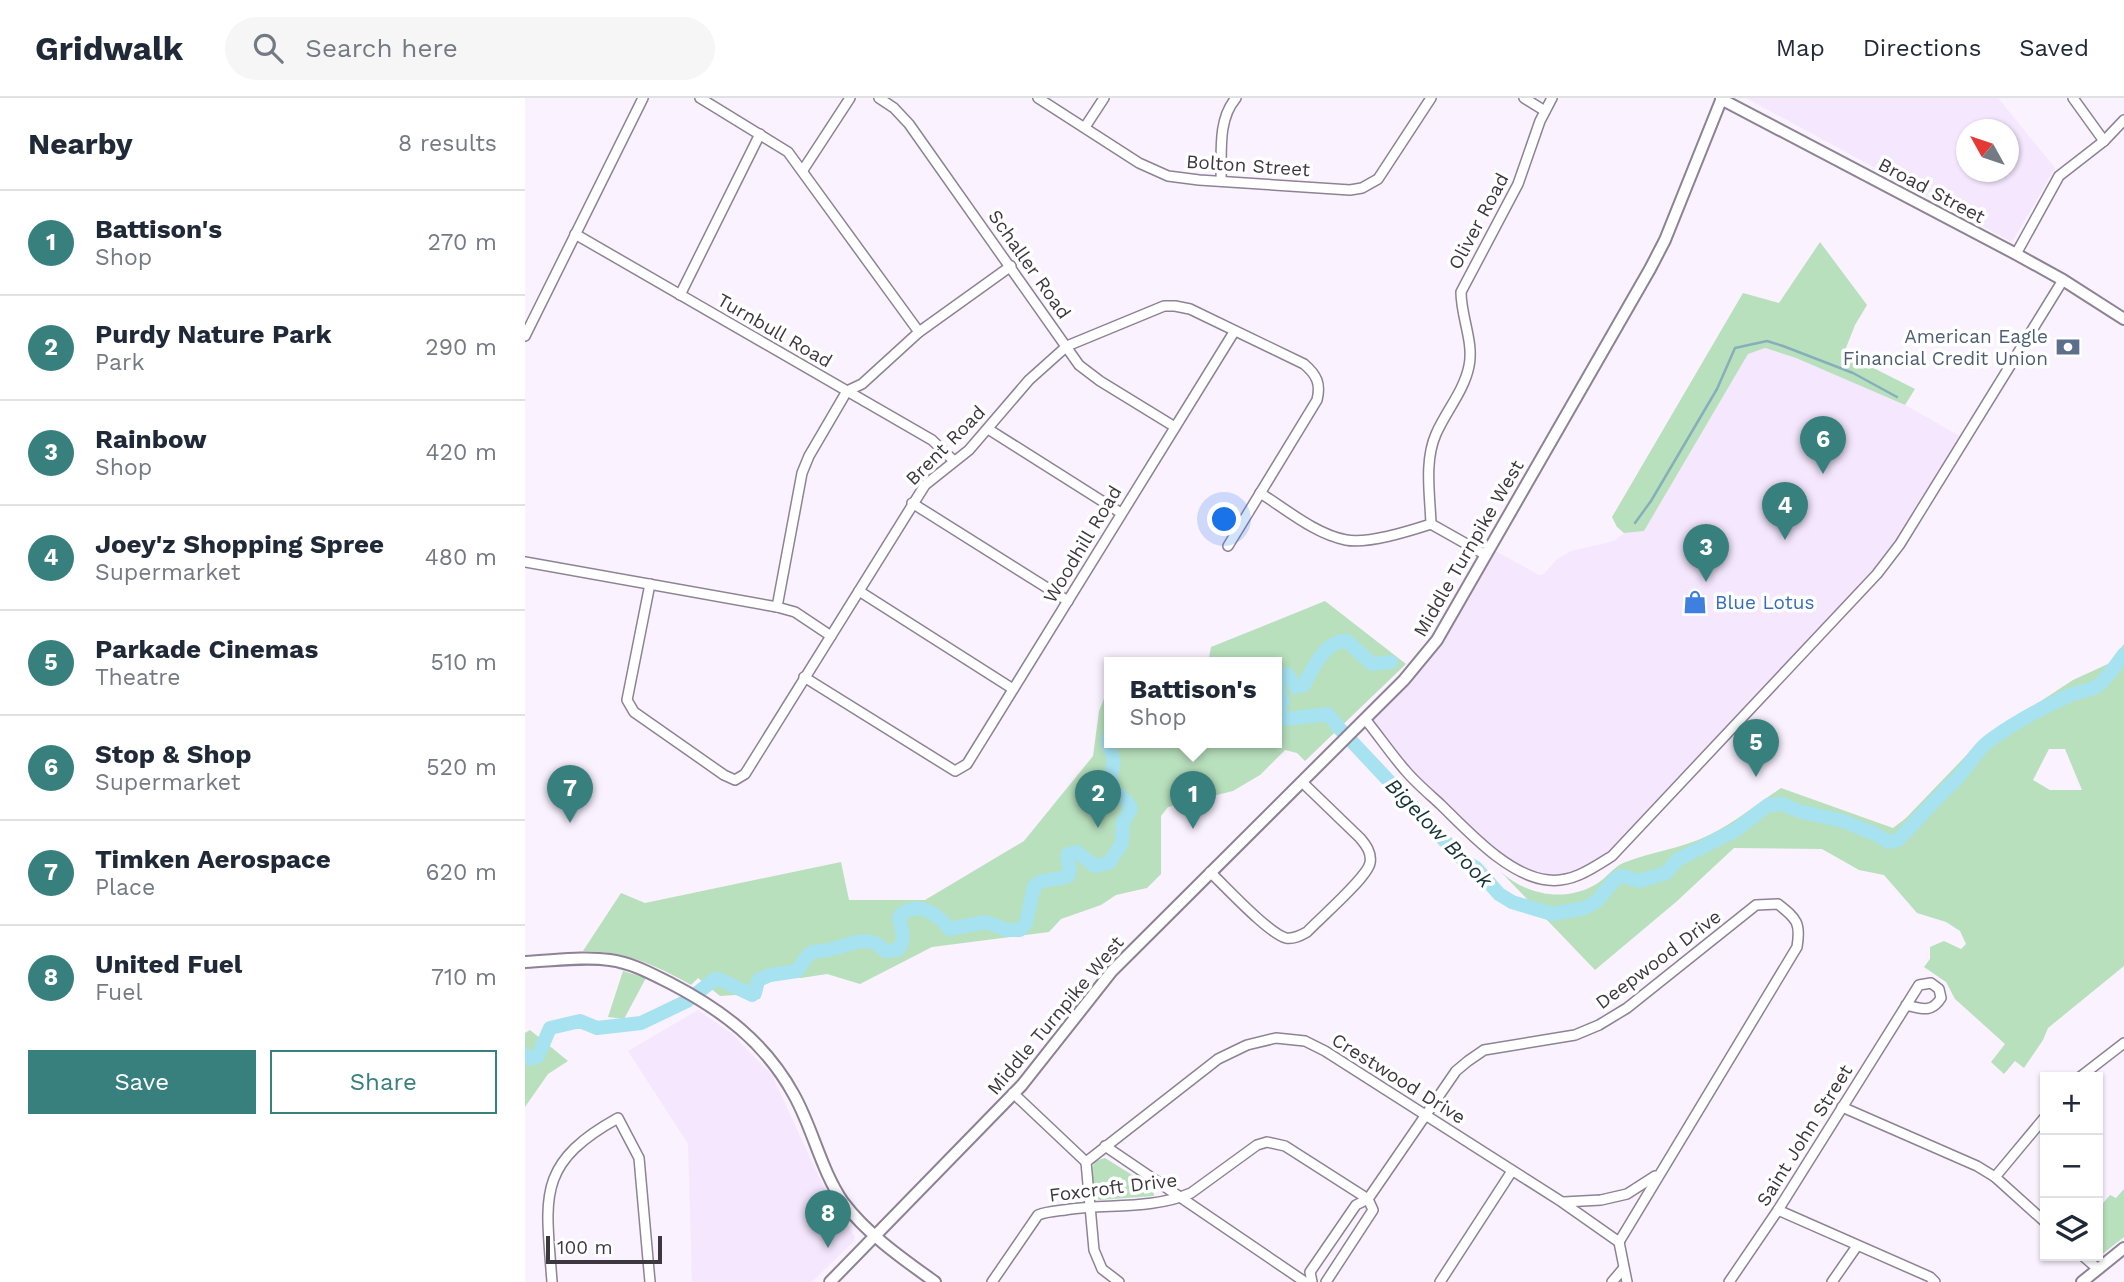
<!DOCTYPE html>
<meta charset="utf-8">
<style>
:root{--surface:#fff;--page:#f6f6f7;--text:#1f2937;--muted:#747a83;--line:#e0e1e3;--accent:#37807e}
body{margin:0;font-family:"Work Sans",sans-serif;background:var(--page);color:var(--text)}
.controls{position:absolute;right:21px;bottom:21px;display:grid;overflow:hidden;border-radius:0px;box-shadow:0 2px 5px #0004}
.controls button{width:63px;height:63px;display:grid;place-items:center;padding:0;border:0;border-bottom:2px solid var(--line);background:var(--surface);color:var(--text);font:35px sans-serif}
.compass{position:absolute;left:1431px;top:21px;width:63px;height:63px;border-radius:50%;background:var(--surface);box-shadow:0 2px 5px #0004;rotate:310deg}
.scale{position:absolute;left:21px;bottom:18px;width:116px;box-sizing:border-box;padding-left:7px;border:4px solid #3d3840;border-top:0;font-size:19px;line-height:24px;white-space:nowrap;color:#3d3840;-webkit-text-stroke:5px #fff;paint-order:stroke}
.you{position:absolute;left:700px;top:422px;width:24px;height:24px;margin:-18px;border:5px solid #fff;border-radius:50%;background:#1a73e8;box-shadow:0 0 0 10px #1a73e833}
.badge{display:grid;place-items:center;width:46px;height:46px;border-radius:50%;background:var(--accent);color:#fff;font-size:23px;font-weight:700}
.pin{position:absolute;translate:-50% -58px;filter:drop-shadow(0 2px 4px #0008)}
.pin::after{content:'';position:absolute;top:37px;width:24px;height:21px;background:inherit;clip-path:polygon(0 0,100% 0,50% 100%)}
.popup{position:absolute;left:579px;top:559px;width:178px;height:91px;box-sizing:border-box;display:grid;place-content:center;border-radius:0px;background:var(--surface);filter:drop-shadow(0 2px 5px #0005);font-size:23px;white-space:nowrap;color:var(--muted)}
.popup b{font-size:26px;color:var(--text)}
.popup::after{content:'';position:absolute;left:50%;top:100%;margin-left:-14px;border:14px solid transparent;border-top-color:var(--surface)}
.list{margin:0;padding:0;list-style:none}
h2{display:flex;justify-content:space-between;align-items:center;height:91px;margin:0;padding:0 28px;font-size:30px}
h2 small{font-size:23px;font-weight:400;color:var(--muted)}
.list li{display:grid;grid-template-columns:46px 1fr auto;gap:21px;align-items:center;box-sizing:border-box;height:105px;padding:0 28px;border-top:2px solid var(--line)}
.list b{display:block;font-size:26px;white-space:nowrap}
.list p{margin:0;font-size:23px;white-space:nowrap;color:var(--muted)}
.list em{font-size:23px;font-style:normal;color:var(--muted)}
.actions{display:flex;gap:14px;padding:21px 28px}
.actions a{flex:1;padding:16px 0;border:2px solid var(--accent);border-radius:0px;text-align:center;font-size:24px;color:var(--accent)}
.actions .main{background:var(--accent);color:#fff}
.icon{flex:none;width:38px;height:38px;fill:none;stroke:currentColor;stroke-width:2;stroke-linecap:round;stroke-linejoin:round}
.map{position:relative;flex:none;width:1599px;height:1184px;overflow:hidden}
header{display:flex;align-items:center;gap:42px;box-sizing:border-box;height:98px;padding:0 35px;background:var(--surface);border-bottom:2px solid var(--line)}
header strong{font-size:33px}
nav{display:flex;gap:38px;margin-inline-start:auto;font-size:24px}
.search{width:490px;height:63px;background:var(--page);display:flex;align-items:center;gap:18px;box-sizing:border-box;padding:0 24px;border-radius:38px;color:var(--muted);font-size:26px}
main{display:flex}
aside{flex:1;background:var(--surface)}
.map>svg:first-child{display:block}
</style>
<header>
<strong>Gridwalk</strong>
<div class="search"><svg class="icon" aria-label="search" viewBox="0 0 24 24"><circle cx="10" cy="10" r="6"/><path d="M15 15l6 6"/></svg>Search here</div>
<nav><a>Map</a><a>Directions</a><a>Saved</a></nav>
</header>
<main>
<aside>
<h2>Nearby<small>8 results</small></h2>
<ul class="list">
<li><span class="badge">1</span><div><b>Battison's</b><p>Shop</p></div><em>270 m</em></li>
<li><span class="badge">2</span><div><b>Purdy Nature Park</b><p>Park</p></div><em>290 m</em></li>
<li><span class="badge">3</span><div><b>Rainbow</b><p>Shop</p></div><em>420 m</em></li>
<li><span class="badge">4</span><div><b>Joey'z Shopping Spree</b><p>Supermarket</p></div><em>480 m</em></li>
<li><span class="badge">5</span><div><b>Parkade Cinemas</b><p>Theatre</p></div><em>510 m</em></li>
<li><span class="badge">6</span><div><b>Stop &amp; Shop</b><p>Supermarket</p></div><em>520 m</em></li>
<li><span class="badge">7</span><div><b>Timken Aerospace</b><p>Place</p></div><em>620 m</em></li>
<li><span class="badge">8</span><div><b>United Fuel</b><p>Fuel</p></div><em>710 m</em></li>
</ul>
<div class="actions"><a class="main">Save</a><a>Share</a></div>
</aside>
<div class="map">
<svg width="1599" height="1184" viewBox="0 0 1599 1184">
<rect width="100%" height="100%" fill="#faf2ff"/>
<g fill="#f5e7fe" fill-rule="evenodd">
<path d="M1221 0H1473L1530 70 1487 144ZM1442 32H1484V74H1442Z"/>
<polygon points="1239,250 1271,260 1380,307 1440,341 1375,446 1087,758 1067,771 1026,783 989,770 881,673 840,621 894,565 965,450 1014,477 1019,476 1032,461 1046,453 1089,443 1099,435 1119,433 1223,256"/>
<polygon points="173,912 206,935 247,977 299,1090 330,1139 328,1144 287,1184 167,1184 163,1046 103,953"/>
</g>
<g fill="#b8e0bd" fill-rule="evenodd">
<polygon points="1295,144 1342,207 1330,227 1319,255 1390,291 1380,307 1271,260 1240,250 1223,256 1119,433 1099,435 1092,429 1087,419 1218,195 1254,205"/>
<path d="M800 503 881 566 780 663 772 655 760 652 735 677 708 693 643 709 636 718V776L622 790 591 797 576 807 536 821 524 834 407 849 335 886 302 876 276 880 241 878 235 901 211 897 195 898 173 880 166 887C131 867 99 853 58 853L96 795 120 805 316 764 324 802H400L499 743 568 658 574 613 584 588V645H752V565H683L686 549Z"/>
<path d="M1599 546V868L1523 930 1518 942 1499 970 1490 963 1479 976 1466 964 1480 946 1430 901 1421 884 1399 869 1405 861V849L1419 843 1436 851 1441 846 1435 833 1421 824 1392 815 1359 777 1334 772 1297 751 1209 750 1151 804 1070 872 975 773C1002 798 1041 805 1073 785 1082 779 1089 769 1098 765 1125 754 1159 750 1184 737 1209 725 1233 705 1256 690L1368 730 1381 720 1456 642 1548 582 1585 565ZM1524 651H1540L1557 692H1525L1508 682Z"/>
<polygon points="98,873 121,880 99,921 83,919"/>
<polygon points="5,932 43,963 23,976 0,1009 0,935"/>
<path d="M580 1060 628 1090 629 1098 574 1102C565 1093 564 1074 570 1063Z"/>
<polygon points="1599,1091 1599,1139 1571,1161 1567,1158 1573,1158 1573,1111 1585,1097 1591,1100"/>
</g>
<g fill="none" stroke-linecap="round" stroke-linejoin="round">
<polyline stroke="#86afbb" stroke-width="2.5" points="1110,425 1126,403 1192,291 1210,250 1242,243 1258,248 1328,275 1372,299"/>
<g stroke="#a6e2f0" stroke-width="14">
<path d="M752 586 758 577 762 576 770 589 779 587C788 570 800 542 822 543L847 566 866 564"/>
<path d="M752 591 758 603 753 615 761 621 803 616 814 630C856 674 896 718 938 762L951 770 974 796 987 804 1027 816 1060 810 1072 803 1091 780 1098 778 1114 783 1141 775 1152 762 1211 732 1243 707 1258 706 1273 713 1318 723 1350 736 1364 744 1373 742 1421 691C1439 678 1447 656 1464 643 1490 624 1516 610 1545 597 1553 594 1563 593 1571 589 1582 582 1591 566 1599 556"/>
<path d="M0 957 6 961 13 958 25 930 55 923 72 930 116 925 162 903 190 881H194L227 897 230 895 233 882 245 877 272 873C276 868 280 859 286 855 291 853 298 853 303 852 323 848 344 834 360 853L372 852C383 842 375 831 374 819 390 801 413 815 424 831L461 824 482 832H495L501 825 509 789C517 779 531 783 543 778L545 772 542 759 543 756 552 754 570 768 584 765 597 745 598 724 606 711C603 700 592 699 588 689 583 679 590 670 588 660 586 651 580 647 584 638"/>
</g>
<g stroke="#8e8295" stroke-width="12">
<g id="minor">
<polyline points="175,0 263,54 394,234"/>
<polyline points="354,0 369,10 384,26 554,267 575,283 650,329"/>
<polyline points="513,0 614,65 643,78 674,82 825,92 837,90 853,81 906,0"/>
<polyline points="999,0 1020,13"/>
<polyline points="1548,0 1579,43"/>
<polyline points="560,29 579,0"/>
<polyline points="278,72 325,0"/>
<path d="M696 83C697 56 692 22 711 0"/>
<polyline points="50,136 407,342 429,363"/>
<polyline points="1491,156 1534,78 1579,43 1599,22"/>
<polyline points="155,197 235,36"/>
<polyline points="0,238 118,0"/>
<polyline points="463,331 596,415"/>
<path d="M735 395C761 411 790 436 821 442 844 446 884 433 906 426L961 457"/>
<polyline points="387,405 543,503"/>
<path d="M906 426C905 397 899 363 911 336 921 313 939 293 944 268 949 244 936 219 936 194L993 86 1015 23 1027 0"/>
<polyline points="0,464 252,509 270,514 306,538"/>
<path d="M125 486 102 602 109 614 199 677 210 682 220 676 400 387 444 352 504 282 542 248 639 208H650L665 211 779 266C792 277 796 286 792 302L703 448"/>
<polyline points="334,493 488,591"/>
<polyline points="252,509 277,375 284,358 322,293 337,286 394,234 486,168"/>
<polyline points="279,579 430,673 442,666 709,234"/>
<path d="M840 621C854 638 866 656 880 672 890 684 903 695 915 706 943 733 983 778 1023 782 1047 785 1068 770 1087 758L1352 476 1375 446 1538 182"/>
<path d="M685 774C701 789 743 835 761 840 769 841 775 838 782 834 794 821 842 780 845 765 847 755 841 747 835 740L777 684"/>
<polyline points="1555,979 1599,945"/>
<polyline points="488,995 561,1064 569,1152 577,1171 594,1184"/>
<polyline points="1317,1009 1452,1068 1470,1079 1520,1124"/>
<polyline points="580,1048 780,1184"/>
<polyline points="561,1064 693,961 722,947 751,940 780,943 800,953 1037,1104 1094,1144"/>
<polyline points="1470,1079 1520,1019"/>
<polyline points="1039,1104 1076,1102 1102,1096 1130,1078"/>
<polyline points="1253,1112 1405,1179 1410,1184"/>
<polyline points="1094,1144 1102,1184"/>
<polyline points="1558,1158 1573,1171"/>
<path d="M27 1184C21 1100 10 1066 93 1020L114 1060 125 1184"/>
<path d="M467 1184 513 1117C523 1113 535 1113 546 1111 585 1106 629 1111 666 1095L732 1047 742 1044 760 1048 843 1101"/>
<path d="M787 1184 785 1174 831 1107 843 1101 931 973 943 963 959 952 1050 937 1074 927 1102 910 1231 807 1253 806C1272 821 1276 825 1272 849L1094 1144"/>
<polyline points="801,1184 848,1112 843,1101"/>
<polyline points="915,1184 987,1073"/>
<polyline points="1087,1184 1098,1171"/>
<path d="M1204 1184 1253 1112 1394 887 1406 885 1414 891 1416 900C1407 915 1397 911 1381 907"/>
<polyline points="1307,1184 1332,1148"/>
</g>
</g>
<g stroke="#8e8295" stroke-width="14">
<g id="major">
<polyline points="1196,1 1491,156 1538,182 1599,221"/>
<path d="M0 864C28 863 58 858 85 862 107 865 125 875 145 885 197 912 240 944 269 997 288 1031 296 1072 318 1104 342 1136 378 1161 410 1184"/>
<polyline points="305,1184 497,987 587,873 879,582 912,542 1125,171 1140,142 1197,0"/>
<polyline points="1557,1184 1599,1150"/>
</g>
</g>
<use href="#minor" stroke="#fff" stroke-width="9"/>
<use href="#major" stroke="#fff" stroke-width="10"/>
</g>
<defs>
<g id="bank-bare" transform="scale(1.89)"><path d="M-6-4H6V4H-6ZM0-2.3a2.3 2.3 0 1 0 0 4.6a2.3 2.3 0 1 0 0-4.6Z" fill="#5c6f8a" stroke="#fff" stroke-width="2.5" paint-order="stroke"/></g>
<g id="shop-bare" transform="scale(1.89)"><path d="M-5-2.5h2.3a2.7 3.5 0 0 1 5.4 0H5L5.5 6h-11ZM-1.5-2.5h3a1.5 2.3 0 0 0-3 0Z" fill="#3f7fe0" stroke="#fff" stroke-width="2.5" paint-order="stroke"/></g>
</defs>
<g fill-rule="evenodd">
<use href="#bank-bare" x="1543" y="249"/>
<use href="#shop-bare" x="1170" y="504"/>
</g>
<g text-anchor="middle" stroke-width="7" stroke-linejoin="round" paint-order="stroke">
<g font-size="19" fill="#3d3840" stroke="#fff">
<text transform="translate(723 67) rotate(4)" y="7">Bolton Street</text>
<text transform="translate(1407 92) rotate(28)" y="7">Broad Street</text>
<text transform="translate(953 123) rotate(-62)" y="7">Oliver Road</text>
<text transform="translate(505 166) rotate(55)" y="7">Schaller Road</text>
<text transform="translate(250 232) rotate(30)" y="7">Turnbull Road</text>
<text transform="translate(420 347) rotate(-45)" y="7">Brent Road</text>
<text transform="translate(557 446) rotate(-59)" y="7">Woodhill Road</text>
<text transform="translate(943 450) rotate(-60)" y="7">Middle Turnpike West</text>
<text transform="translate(1133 861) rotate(-37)" y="7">Deepwood Drive</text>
<text transform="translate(530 917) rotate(-50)" y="7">Middle Turnpike West</text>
<text transform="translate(874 980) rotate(32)" y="7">Crestwood Drive</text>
<text transform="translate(1279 1037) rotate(-58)" y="7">Saint John Street</text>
<text transform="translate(588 1089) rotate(-7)" y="7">Foxcroft Drive</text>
</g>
<g font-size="19" fill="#4e5e75" stroke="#fff" text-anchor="end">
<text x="1523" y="245">American Eagle<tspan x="1523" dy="22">Financial Credit Union</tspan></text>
</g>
<g font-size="19" fill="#366cbe" stroke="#fff" text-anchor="start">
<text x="1190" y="511">Blue Lotus</text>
</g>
<g font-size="21" font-style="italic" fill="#153339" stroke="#fff">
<text transform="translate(914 735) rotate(46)" y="7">Bigelow Brook</text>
</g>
</g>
</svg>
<div class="controls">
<button>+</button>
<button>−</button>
<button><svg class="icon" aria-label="layers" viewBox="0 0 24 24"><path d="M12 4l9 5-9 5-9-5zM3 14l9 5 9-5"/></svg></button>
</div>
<svg class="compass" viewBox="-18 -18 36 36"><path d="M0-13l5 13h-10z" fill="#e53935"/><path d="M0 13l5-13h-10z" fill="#747a83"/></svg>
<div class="scale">100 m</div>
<div class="you"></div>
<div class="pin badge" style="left:668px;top:731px">1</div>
<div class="popup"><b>Battison's</b>Shop</div>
<div class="pin badge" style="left:573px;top:730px">2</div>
<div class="pin badge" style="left:1181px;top:484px">3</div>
<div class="pin badge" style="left:1260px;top:442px">4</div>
<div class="pin badge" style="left:1231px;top:679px">5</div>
<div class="pin badge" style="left:1298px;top:376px">6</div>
<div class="pin badge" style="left:45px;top:725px">7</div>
<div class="pin badge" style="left:303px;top:1150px">8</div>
</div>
</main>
